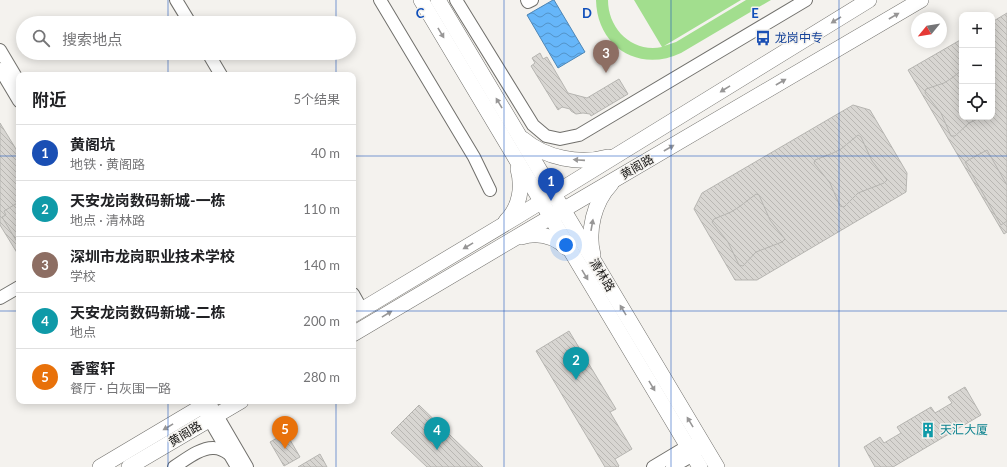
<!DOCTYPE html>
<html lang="zh">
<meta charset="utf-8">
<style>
:root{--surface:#fff;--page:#f2f2f2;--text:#202124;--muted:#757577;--line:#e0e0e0;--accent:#104fba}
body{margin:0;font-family:Lato,"Noto Sans SC",sans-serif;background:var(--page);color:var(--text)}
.controls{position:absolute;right:12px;top:12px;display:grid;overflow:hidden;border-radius:8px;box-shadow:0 2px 10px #0003}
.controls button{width:36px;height:36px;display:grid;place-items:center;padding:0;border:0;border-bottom:1px solid var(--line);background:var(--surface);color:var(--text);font:20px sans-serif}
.compass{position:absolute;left:911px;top:12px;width:36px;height:36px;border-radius:50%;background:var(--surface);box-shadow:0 2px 10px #0003;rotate:240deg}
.you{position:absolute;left:566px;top:245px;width:14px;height:14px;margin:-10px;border:3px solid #fff;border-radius:50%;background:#1a73e8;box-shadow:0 0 0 6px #1a73e833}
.badge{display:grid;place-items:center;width:26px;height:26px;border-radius:50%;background:var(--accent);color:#fff;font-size:13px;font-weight:700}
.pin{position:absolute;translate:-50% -33px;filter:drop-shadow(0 1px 2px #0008)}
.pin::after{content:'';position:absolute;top:21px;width:14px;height:12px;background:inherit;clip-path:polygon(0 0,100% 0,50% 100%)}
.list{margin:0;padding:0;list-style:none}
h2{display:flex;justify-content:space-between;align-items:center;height:52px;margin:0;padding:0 16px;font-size:17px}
h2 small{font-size:13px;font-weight:400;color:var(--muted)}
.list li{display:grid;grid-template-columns:26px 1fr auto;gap:12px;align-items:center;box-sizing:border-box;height:56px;padding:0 16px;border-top:1px solid var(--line)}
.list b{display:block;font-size:15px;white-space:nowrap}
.list p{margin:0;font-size:13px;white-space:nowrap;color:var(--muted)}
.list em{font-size:13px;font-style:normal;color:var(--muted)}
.icon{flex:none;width:22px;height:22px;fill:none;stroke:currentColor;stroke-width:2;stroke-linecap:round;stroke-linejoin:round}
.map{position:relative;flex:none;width:1007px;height:467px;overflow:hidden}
.search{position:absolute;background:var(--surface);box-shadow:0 2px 10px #0003;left:16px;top:16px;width:340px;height:44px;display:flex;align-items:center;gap:10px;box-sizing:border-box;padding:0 14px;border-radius:22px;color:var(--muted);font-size:15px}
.panel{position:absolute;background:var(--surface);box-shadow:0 2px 10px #0003;left:16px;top:72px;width:340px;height:332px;border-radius:8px}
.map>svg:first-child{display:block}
</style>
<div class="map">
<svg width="1007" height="467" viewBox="0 0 1007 467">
<defs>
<pattern id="water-waves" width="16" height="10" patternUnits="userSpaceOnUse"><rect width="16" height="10" fill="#66b6f9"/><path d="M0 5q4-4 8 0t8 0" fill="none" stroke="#5393c8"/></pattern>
<pattern id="building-back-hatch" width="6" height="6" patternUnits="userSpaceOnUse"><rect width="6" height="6" fill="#d8d6d2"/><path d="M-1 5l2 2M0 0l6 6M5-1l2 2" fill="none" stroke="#b9b7b3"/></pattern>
</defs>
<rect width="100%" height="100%" fill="#f4f2ee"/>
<path fill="#a2de8e" d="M596 0H608C608 29 632 53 662 47L634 0H741L664 46 676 42 746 0H771L681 53C639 73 597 47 596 0Z"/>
<polygon fill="url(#water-waves)" stroke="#4e86b5" points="553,0 554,0 585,52 558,68 527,15"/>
<g fill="url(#building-back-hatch)" stroke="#b6b5b1">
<polygon points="1007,13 1007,232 1004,234 908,70 962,39 962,117 992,117 992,22"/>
<polygon points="540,53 543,59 547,57 568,93 587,98 619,79 628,94 591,116 590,114 583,113 576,114 571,111 570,109 562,107 558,110 531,66 535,63 532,58"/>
<polygon points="962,70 962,117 982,117 969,123 955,136 951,136 941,113 925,93 926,89 944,83 952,78"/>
<polygon points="853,105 870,110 907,173 906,192 757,280 735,280 694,209 702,193"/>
<polygon points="0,123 19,154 19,256 0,225"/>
<polygon points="858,135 861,137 872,161 887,180 884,183 858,193 844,207 840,206 830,183 814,163 815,160 833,153 841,149"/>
<polygon points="987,150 1007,185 1007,221 1001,225 965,162"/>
<polygon points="756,194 759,195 770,220 785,239 782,242 756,252 743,266 739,265 728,242 712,222 714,219 731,212 739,207"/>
<polygon points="19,202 19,245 2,217 6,215 4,211"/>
<polygon points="569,331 616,409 610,412 632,449 615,459 619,466 618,467 605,467 536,351"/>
<polygon points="965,387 981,415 893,467 875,467 864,447 880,437 884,443 901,433 897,427 931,407 935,413 952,403 948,397"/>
<polygon points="419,405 483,467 427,467 391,433"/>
<polygon points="286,433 300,457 284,466 270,442"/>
<polygon points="320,454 327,467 298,467"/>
</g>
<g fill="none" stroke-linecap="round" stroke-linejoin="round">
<g stroke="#71706c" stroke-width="14">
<g id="minor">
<polyline points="176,0 190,23"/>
<polyline points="380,0 474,157 490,190"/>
<polyline points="456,0 533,125 546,136 560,139 579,135 806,0"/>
<polyline points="527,0 528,2 532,0"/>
<polyline points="0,50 19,82"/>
<polyline points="208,53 221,75"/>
<polyline points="0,69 19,101"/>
<polyline points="353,294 362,310"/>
<polyline points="0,298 19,287"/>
<polyline points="212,407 247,467"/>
<polyline points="205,412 237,467"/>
<path d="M174 467C185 460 201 447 214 448 220 448 225 451 229 454"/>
<polyline points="653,467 688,446 696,444"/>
<polyline points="672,467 693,455 698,448"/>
</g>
</g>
<g stroke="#71706c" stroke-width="16">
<g id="major">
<polyline points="421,0 700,467"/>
<polyline points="438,0 717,467"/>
<path d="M523 139C545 158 580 165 608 157"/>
<path d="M506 221C520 207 523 187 518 169"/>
<path d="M521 237C538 232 554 236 567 248"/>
<path d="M593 255C587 231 594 202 611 184"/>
<polyline points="353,315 518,216 869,0"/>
<polyline points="353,334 527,231 921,0"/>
<polyline points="100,467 211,401"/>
<polyline points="129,467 241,401"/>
</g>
</g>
<use href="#minor" stroke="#fff" stroke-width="12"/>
<use href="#major" stroke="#fff" stroke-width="15"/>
</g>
<defs><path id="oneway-solid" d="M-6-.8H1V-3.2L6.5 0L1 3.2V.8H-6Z"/></defs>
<g fill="#979696">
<use href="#oneway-solid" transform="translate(894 16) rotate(-30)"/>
<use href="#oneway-solid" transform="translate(836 20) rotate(148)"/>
<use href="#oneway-solid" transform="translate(441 33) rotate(59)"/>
<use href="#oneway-solid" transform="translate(781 82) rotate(-30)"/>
<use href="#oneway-solid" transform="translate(725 89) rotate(148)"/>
<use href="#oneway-solid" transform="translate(499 103) rotate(-121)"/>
<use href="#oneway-solid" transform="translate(669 148) rotate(-30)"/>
<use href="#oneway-solid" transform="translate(579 160) rotate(-176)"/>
<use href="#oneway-solid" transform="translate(592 225) rotate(-80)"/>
<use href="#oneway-solid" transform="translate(468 246) rotate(149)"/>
<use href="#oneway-solid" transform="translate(585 275) rotate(59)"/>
<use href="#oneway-solid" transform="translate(623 310) rotate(-121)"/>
<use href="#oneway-solid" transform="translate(387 314) rotate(-31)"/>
<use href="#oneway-solid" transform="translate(652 386) rotate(59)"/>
<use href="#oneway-solid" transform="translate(690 422) rotate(-121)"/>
<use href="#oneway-solid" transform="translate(168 427) rotate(149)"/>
</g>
<path fill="none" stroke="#104fba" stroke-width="1" stroke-opacity="0.55" d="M168 0V23M336 0V23M504 0V467M671 0V467M839 0V467M168 53V75M336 53V75M0 156H19M353 156H1007M0 311H19M353 311H1007M168 401V467M336 401V467"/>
<defs>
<g id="bus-bare" transform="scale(1.2)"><path d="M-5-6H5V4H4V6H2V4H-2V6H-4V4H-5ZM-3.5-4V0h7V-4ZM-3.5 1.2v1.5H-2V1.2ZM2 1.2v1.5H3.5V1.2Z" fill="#1a4fb4" stroke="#f4f2ee" stroke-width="2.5" paint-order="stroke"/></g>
<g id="building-bare" transform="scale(1.2)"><path d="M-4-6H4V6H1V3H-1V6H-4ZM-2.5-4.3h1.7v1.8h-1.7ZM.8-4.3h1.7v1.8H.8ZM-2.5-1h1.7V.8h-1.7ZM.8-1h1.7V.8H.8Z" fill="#0f9aa8" stroke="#f4f2ee" stroke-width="2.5" paint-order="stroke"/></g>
</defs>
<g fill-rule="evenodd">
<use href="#bus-bare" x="763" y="38"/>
<use href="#building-bare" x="928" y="430"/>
</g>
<g text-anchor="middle" stroke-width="3" stroke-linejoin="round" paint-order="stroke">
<g font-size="12" fill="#164399" stroke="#f4f2ee" text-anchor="start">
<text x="775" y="42">龙岗中专</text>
</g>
<g font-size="12" fill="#171615" stroke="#f4f2ee">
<text transform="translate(637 167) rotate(-30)" y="4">黄阁路</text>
<text transform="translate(602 275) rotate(59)" y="4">清林路</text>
<text transform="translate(185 434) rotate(-31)" y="4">黄阁路</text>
</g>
<g font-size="12" fill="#0d838f" stroke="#f4f2ee" text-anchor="start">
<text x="940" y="434">天汇大厦</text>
</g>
</g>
<g font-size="13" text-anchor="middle" font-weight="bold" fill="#104fba" stroke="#f4f2ee" stroke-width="3" stroke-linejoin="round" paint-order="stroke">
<text x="420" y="18">C</text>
<text x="587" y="18">D</text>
<text x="755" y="18">E</text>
</g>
</svg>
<div class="controls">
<button>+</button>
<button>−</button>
<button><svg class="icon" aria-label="locate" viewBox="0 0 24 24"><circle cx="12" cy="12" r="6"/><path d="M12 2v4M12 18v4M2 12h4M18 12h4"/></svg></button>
</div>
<svg class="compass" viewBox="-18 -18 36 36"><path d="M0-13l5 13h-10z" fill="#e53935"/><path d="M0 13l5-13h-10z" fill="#757577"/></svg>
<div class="you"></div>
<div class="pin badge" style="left:551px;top:201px;background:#1a4fb4">1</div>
<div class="pin badge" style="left:576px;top:380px;background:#0f9aa8">2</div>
<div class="pin badge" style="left:606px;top:73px;background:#8d6e63">3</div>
<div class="pin badge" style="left:437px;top:450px;background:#0f9aa8">4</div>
<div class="pin badge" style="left:285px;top:449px;background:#e8710a">5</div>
<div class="search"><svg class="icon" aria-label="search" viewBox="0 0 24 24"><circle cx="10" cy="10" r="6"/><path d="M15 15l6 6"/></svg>搜索地点</div>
<section class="panel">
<h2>附近<small>5个结果</small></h2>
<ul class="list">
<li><span class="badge" style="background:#1a4fb4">1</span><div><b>黄阁坑</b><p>地铁 · 黄阁路</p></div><em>40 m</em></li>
<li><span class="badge" style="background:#0f9aa8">2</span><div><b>天安龙岗数码新城-一栋</b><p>地点 · 清林路</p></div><em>110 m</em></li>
<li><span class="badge" style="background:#8d6e63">3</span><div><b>深圳市龙岗职业技术学校</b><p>学校</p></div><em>140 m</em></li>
<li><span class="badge" style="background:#0f9aa8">4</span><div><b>天安龙岗数码新城-二栋</b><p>地点</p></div><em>200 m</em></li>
<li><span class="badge" style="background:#e8710a">5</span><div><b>香蜜轩</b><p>餐厅 · 白灰围一路</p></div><em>280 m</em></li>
</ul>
</section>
</div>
